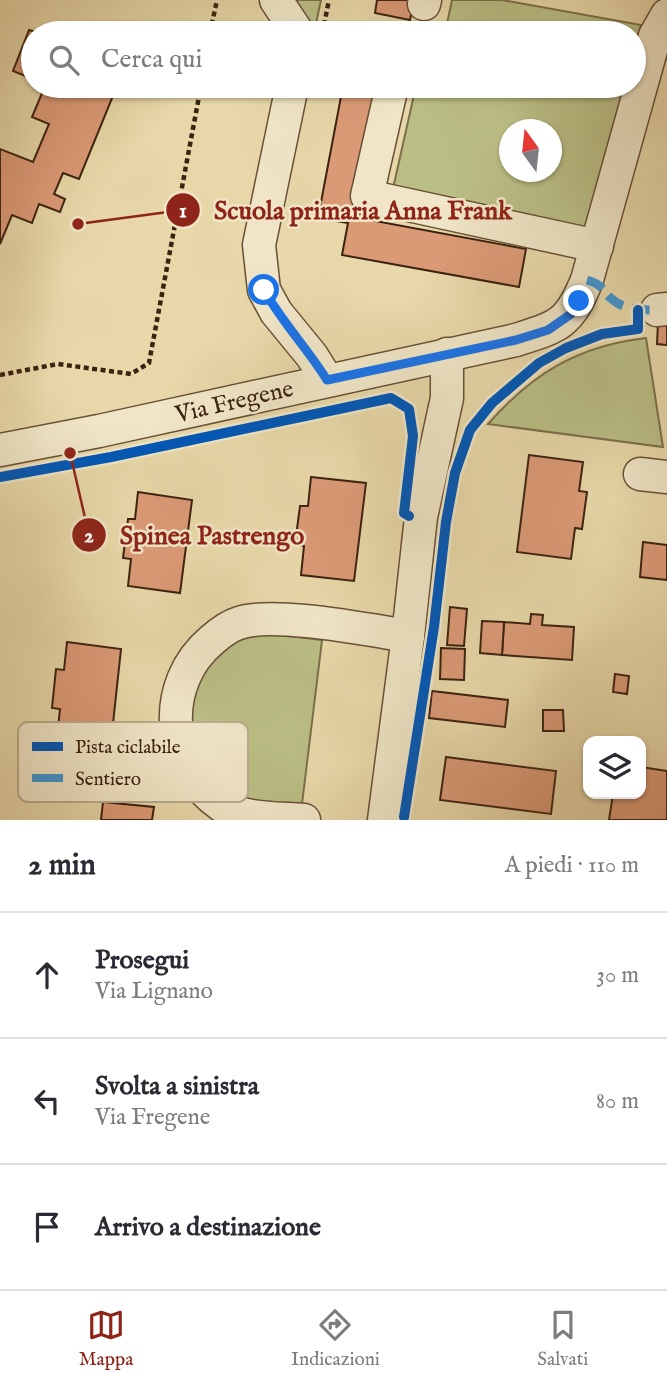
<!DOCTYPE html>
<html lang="it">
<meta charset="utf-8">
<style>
:root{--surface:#fff;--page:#f2f2f3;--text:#2b2b33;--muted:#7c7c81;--line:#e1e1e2;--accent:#8f2418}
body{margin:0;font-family:"IM FELL English",serif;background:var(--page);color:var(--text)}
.controls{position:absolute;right:21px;bottom:21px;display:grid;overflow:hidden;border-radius:14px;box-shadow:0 2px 5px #0004}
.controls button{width:63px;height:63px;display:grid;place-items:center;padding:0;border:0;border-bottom:2px solid var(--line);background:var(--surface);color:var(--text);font:35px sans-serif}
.compass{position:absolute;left:499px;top:119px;width:63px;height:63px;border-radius:50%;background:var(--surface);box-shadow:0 2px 5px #0004;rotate:345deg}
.stop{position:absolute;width:21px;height:21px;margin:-16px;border:5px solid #1a73e8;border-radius:50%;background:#fff}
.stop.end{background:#1a73e8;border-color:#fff;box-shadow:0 2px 7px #0008}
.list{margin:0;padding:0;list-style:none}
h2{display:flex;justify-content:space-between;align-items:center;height:91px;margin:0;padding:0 28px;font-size:30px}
h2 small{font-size:23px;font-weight:400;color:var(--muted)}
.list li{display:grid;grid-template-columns:46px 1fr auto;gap:21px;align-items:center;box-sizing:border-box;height:126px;padding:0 28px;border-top:2px solid var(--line)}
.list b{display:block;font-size:26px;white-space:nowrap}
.list p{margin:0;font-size:23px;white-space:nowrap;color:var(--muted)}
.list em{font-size:23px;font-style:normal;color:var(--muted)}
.icon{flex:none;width:38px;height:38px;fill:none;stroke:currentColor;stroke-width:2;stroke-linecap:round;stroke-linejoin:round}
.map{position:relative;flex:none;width:667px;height:820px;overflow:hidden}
.search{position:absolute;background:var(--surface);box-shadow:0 2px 5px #0004;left:21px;right:21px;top:21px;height:77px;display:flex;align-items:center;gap:18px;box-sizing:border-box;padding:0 24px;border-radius:38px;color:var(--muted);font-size:26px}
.sheet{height:469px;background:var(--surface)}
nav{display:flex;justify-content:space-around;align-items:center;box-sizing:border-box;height:98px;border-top:2px solid var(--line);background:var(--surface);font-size:19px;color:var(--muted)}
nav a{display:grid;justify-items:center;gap:4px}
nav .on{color:var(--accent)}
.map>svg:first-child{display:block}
</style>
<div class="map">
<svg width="667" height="820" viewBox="0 0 667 820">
<rect width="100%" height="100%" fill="#e8d8a9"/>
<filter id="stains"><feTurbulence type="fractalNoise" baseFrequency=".00286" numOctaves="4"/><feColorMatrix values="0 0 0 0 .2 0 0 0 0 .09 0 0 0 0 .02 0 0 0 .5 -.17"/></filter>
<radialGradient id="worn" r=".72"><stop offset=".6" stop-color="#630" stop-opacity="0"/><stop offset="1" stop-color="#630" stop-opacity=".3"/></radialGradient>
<g fill="#babe85" stroke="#7b704b" stroke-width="2" fill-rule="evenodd">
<polygon points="292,0 321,0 314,33"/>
<polygon points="452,0 502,0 641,25 634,51 634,33 445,33"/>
<path d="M416 86H624L586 228 392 193ZM510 130H552V172H510Z"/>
<path d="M646 338 663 447 488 424C533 373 578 346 646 338Z"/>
<path d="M256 632 322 640 302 804C282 802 245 802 228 792 191 770 183 719 196 682 199 675 220 650 227 645 234 639 247 636 256 632Z"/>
</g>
<g fill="#db9a76" stroke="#3c2211" stroke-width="2">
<polygon points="377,0 414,0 410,20 375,13"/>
<polygon points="29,30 39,33 33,33 33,79 13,71"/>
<polygon points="45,86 117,86 79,179 63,173 54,194 65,199 60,212 39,204 32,223 12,215 0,244 0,149 33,162 49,124 32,117"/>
<polygon points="343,86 383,86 359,218 526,249 519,287 342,255 348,223 318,218"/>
<polygon points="658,322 667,323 667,345 657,344"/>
<polygon points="529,455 583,462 579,491 587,492 582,529 575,528 571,559 517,552"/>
<polygon points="311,477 366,483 354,581 301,575 304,546 295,544 300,506 308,506"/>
<polygon points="138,492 192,500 180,593 128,586 131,559 123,558 128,519 135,519"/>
<polygon points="643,542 667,545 667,580 640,577"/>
<polygon points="450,607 467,609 464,646 447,645"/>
<polygon points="531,614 543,615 542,625 574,627 572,660 502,655 504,622 530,624"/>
<polygon points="482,621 504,622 502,655 480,653"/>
<polygon points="67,642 121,649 111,742 57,737 60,709 52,708 56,669 64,670"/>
<polygon points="441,648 465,649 464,680 440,679"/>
<polygon points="615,674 629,676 627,694 613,692"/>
<polygon points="432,691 508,700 505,727 429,718"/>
<polygon points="543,710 563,710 564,731 543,731"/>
<polygon points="446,757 556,771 551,814 440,800"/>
<polygon points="641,767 667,771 667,820 609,820 613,794 641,794"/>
<polygon points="103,802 154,807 152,820 101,820"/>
</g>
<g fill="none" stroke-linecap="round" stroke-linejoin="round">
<g stroke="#675037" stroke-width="35">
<g id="minor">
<polyline points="276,0 298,33"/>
<polyline points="424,4 425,0"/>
<polyline points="292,86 259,245 264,290 276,312 312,356 327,380"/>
<polyline points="392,86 367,196 597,246"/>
<polyline points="657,310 667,309"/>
<path d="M0 450 99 431 516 340C560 326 569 324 587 280L655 36 667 15"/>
<polyline points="640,474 667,477"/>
<path d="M304 820C279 818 243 820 221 805 165 767 160 683 212 640 220 633 229 626 239 623 273 611 369 630 408 636"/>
<polyline points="384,820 408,636 421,517 447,398 447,354"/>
</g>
</g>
<g stroke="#3c2211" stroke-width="4.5" stroke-dasharray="5 3.5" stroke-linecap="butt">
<polyline points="324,25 329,0"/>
<polyline points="210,33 217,0"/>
<polyline points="0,375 58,364 131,374 149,363 201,86"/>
</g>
<use href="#minor" stroke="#f0e6c7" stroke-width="32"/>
<path stroke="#3f95d3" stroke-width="9" stroke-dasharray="18 9" stroke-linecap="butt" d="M587 280C605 285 601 291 613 300 625 310 643 310 657 310"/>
<g stroke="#f0e6c7" stroke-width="15">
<g id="cycleway">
<polyline points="0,477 111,457 391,398 409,409 413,436 404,513 409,516"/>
<polyline points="404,817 434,627 446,522 455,473 470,430 492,403 539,363 566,348 602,334 638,329 638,310"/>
</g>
</g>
<use href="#cycleway" stroke="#0057b8" stroke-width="10"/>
</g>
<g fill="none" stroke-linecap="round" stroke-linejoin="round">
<path stroke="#1a73e8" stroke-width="9" d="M264 290C282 322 307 348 327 380L516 340 548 330 571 314 579 301"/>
</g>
<g text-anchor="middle" stroke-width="5" stroke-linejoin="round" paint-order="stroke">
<g font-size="24" fill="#3c2211" stroke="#f0e6c7">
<text transform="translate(234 401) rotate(-13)" y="8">Via Fregene</text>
</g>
</g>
<rect x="18" y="722" width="230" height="80" rx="10" fill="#f0e6c7" stroke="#baab90" stroke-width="2"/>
<rect x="32" y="742" width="31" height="9" fill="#0057b8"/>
<rect x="32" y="774" width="31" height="8" fill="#3f95d3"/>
<g font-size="19" fill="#3c2211">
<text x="75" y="753">Pista ciclabile</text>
<text x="75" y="785">Sentiero</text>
</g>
<path fill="none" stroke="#8f2418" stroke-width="2.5" d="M78 224L183 210M70 453L89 535"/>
<g fill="#8f2418" stroke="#f0e6c7" stroke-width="2.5">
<circle cx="78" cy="224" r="7"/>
<circle cx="70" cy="453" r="7"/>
<circle cx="183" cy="210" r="18"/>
<circle cx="89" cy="535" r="18"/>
</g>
<g font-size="21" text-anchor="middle" font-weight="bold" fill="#fff">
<text x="183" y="217">1</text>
<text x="89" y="542">2</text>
</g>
<g font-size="26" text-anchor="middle" font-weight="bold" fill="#8f2418" stroke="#f0e6c7" stroke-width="5" stroke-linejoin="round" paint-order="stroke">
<text x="363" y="219">Scuola primaria Anna Frank</text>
<text x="212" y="544">Spinea Pastrengo</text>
</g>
<rect width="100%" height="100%" filter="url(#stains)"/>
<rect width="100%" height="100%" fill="url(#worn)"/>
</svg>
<div class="controls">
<button><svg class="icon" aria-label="layers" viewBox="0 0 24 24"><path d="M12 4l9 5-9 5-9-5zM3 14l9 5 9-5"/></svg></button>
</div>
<svg class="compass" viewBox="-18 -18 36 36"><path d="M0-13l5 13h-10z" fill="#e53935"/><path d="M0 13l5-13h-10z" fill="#7c7c81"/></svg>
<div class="stop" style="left:264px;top:290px"></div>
<div class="stop end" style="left:579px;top:301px"></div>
<div class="search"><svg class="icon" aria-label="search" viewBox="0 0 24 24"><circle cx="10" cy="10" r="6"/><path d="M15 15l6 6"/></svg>Cerca qui</div>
</div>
<section class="sheet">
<h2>2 min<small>A piedi · 110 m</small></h2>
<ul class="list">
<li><svg class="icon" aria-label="ahead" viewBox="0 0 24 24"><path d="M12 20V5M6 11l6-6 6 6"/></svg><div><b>Prosegui</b><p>Via Lignano</p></div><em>30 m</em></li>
<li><svg class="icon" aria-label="left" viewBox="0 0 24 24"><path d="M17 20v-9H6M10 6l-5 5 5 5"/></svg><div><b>Svolta a sinistra</b><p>Via Fregene</p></div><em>80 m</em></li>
<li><svg class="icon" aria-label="arrive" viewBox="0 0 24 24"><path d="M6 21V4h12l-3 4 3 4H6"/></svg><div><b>Arrivo a destinazione</b></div></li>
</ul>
</section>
<nav>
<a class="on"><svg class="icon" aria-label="map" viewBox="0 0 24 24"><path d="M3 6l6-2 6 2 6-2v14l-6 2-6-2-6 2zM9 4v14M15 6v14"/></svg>Mappa</a>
<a><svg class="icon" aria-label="directions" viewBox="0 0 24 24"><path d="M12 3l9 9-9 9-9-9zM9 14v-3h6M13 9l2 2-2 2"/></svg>Indicazioni</a>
<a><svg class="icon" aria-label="saved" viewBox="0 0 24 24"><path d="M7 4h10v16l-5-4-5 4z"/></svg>Salvati</a>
</nav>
